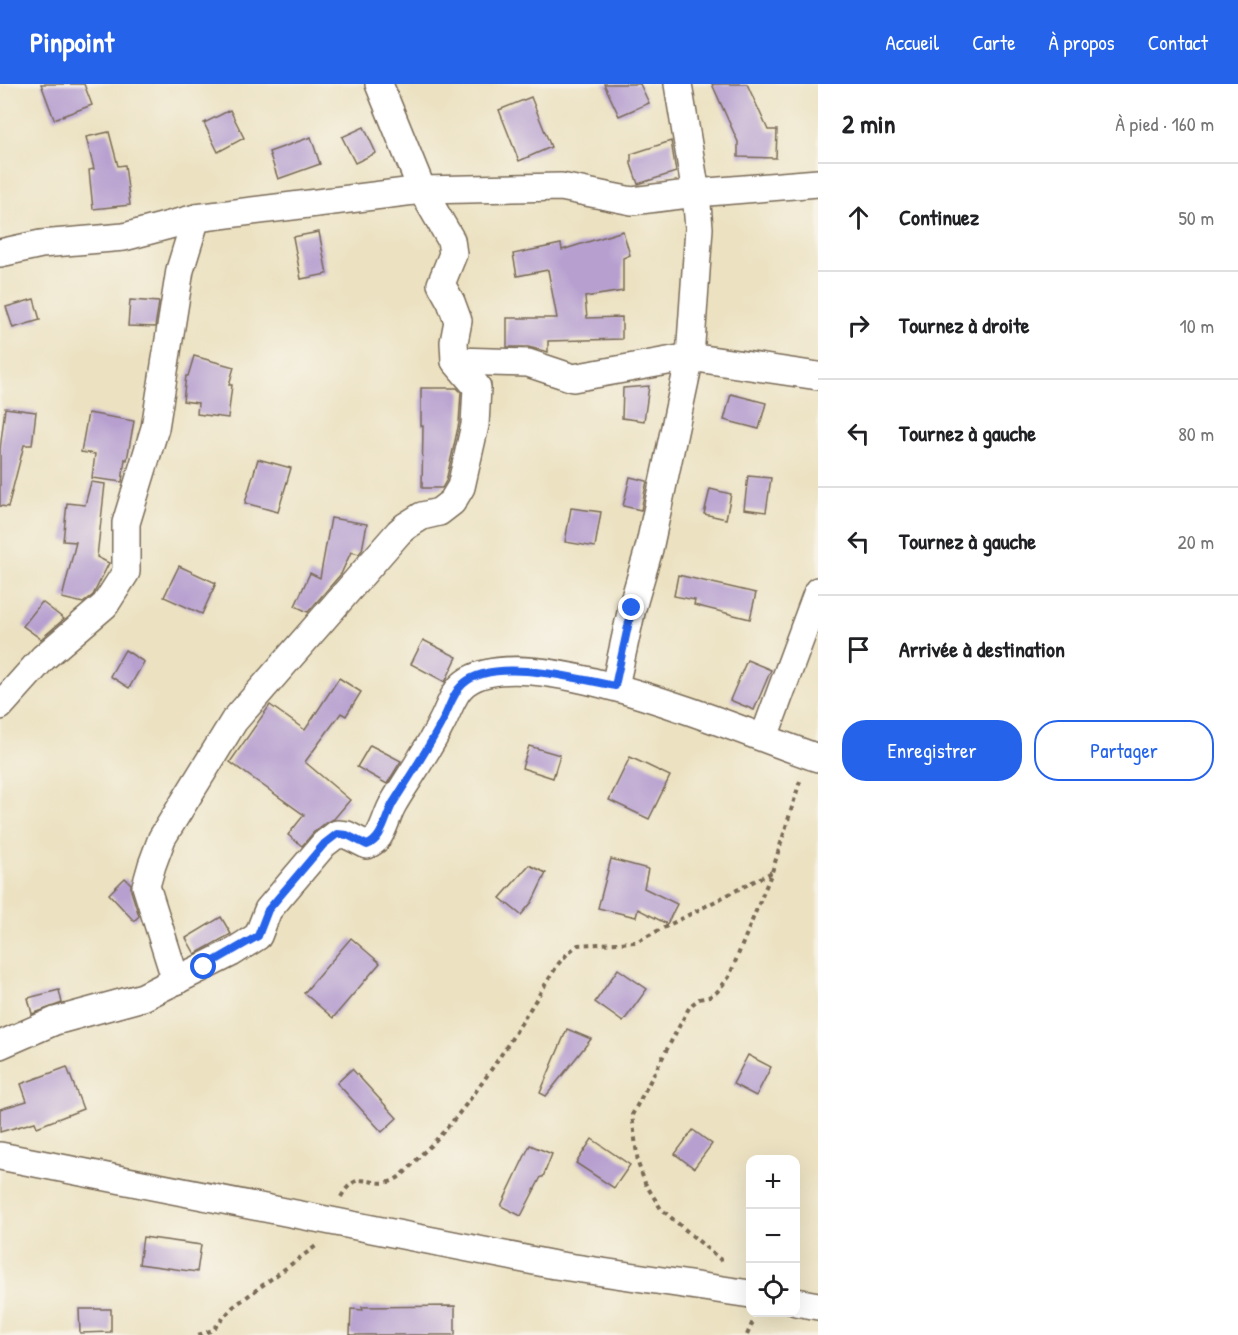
<!DOCTYPE html>
<html lang="fr">
<meta charset="utf-8">
<style>
:root{--surface:#fff;--page:#f6f6f6;--text:#202124;--muted:#757577;--line:#e0e0e0;--accent:#2563eb}
body{margin:0;font-family:"Patrick Hand",sans-serif;background:var(--page);color:var(--text)}
.controls{position:absolute;right:18px;bottom:18px;display:grid;overflow:hidden;border-radius:12px;box-shadow:0 6px 24px #0002}
.controls button{width:54px;height:54px;display:grid;place-items:center;padding:0;border:0;border-bottom:2px solid var(--line);background:var(--surface);color:var(--text);font:30px sans-serif}
.stop{position:absolute;width:18px;height:18px;margin:-14px;border:4px solid #2563eb;border-radius:50%;background:#fff}
.stop.end{background:#2563eb;border-color:#fff;box-shadow:0 2px 6px #0008}
.list{margin:0;padding:0;list-style:none}
h2{display:flex;justify-content:space-between;align-items:center;height:78px;margin:0;padding:0 24px;font-size:26px}
h2 small{font-size:20px;font-weight:400;color:var(--muted)}
.list li{display:grid;grid-template-columns:39px 1fr auto;gap:18px;align-items:center;box-sizing:border-box;height:108px;padding:0 24px;border-top:2px solid var(--line)}
.list b{display:block;font-size:22px;white-space:nowrap}
.list em{font-size:20px;font-style:normal;color:var(--muted)}
.actions{display:flex;gap:12px;padding:18px 24px}
.actions a{flex:1;padding:14px 0;border:2px solid var(--accent);border-radius:24px;text-align:center;font-size:21px;color:var(--accent)}
.actions .main{background:var(--accent);color:#fff}
.icon{flex:none;width:33px;height:33px;fill:none;stroke:currentColor;stroke-width:2;stroke-linecap:round;stroke-linejoin:round}
.map{position:relative;flex:none;width:818px;height:1251px;overflow:hidden}
header{display:flex;align-items:center;gap:36px;box-sizing:border-box;height:84px;padding:0 30px;background:var(--accent);color:#fff}
header strong{font-size:28px}
nav{display:flex;gap:33px;margin-inline-start:auto;font-size:21px}
main{display:flex}
aside{flex:1;background:var(--surface)}
.map>svg:first-child{display:block}
</style>
<header>
<strong>Pinpoint</strong>
<nav><a>Accueil</a><a>Carte</a><a>À propos</a><a>Contact</a></nav>
</header>
<main>
<div class="map">
<svg width="818" height="1251" viewBox="0 0 818 1251">
<rect width="100%" height="100%" fill="#f7f3e8"/>
<filter id="ink" filterUnits="userSpaceOnUse"><feTurbulence type="fractalNoise" baseFrequency=".0167" numOctaves="2"/><feDisplacementMap in="SourceGraphic" scale="12" xChannelSelector="R" yChannelSelector="G"/><feConvolveMatrix kernelMatrix="1 2 1 2 8 2 1 2 1" color-interpolation-filters="sRGB"/></filter>
<filter id="wash" filterUnits="userSpaceOnUse"><feTurbulence type="fractalNoise" baseFrequency=".008" numOctaves="4" result="noise"/><feDisplacementMap in="SourceGraphic" scale="24" xChannelSelector="R" yChannelSelector="G"/><feGaussianBlur stdDeviation="1.35" result="paint"/><feColorMatrix in="noise" values="0 0 0 0 0 0 0 0 0 0 0 0 0 0 0 0 0 1.4 0 .05"/><feComposite in="paint" operator="in"/></filter>
<g filter="url(#wash)">
<rect width="100%" height="100%" fill="#ece2c2"/>
<g id="blocks">
<g fill="#b7a0d0">
<polygon points="41,0 84,0 92,21 54,35"/>
<polygon points="604,0 640,0 649,19 619,32"/>
<polygon points="712,0 747,0 768,46 777,46 776,74 738,73 738,58"/>
<polygon points="531,13 551,63 519,77 499,26"/>
<polygon points="230,26 244,54 218,68 204,39"/>
<polygon points="364,43 376,69 355,79 342,53"/>
<polygon points="109,48 118,82 125,81 130,121 93,125 89,86 94,85 86,53"/>
<polygon points="311,53 320,80 278,95 269,68"/>
<polygon points="671,57 676,88 638,100 631,80 631,70"/>
<polygon points="623,147 630,171 623,174 623,207 585,213 587,234 622,233 622,255 548,257 548,268 528,263 507,263 507,234 557,234 548,186 517,192 513,170 561,160 562,166"/>
<polygon points="319,148 327,190 301,195 293,153"/>
<polygon points="34,215 40,236 13,244 6,223"/>
<polygon points="130,216 159,218 155,243 128,242"/>
<polygon points="194,272 234,283 229,301 232,301 228,334 197,330 198,319 183,317 186,292 188,292"/>
<polygon points="649,302 644,337 622,334 623,304"/>
<polygon points="421,304 457,304 461,308 459,339 446,397 442,404 422,404 423,342 421,342"/>
<polygon points="731,310 766,319 759,345 724,336"/>
<polygon points="5,324 36,328 32,361 24,361 8,423 0,422 0,366"/>
<polygon points="88,329 134,337 127,376 125,375 122,398 92,394 95,370 81,368"/>
<polygon points="258,375 291,384 278,428 245,419"/>
<polygon points="748,392 771,394 766,428 744,425"/>
<polygon points="630,393 647,397 641,426 623,422"/>
<polygon points="91,398 105,400 97,473 109,479 93,511 83,519 62,514 76,458 63,457 67,419 85,421"/>
<polygon points="710,405 731,410 726,435 704,430"/>
<polygon points="571,424 601,428 595,463 565,458"/>
<polygon points="331,434 367,440 362,466 359,470 351,468 341,490 308,528 295,522 310,489 320,494"/>
<polygon points="179,482 216,499 202,530 164,513"/>
<polygon points="678,491 756,509 750,535 694,521 695,516 674,512"/>
<polygon points="42,518 64,535 41,555 23,542"/>
<polygon points="423,556 457,573 445,598 411,580"/>
<polygon points="125,566 144,578 129,604 110,592"/>
<polygon points="747,576 771,586 754,626 730,616"/>
<polygon points="339,594 361,608 346,632 341,629 305,678 350,716 334,735 327,738 314,748 302,762 288,751 304,731 230,678 270,621 305,646"/>
<polygon points="370,661 401,677 387,700 357,683"/>
<polygon points="529,662 560,671 553,694 522,684"/>
<polygon points="630,673 670,692 649,735 609,716"/>
<polygon points="611,775 648,785 644,804 677,820 667,840 638,825 636,833 598,824"/>
<polygon points="529,781 546,789 532,818 521,831 500,814"/>
<polygon points="125,794 131,800 131,807 139,832 134,837 109,810"/>
<polygon points="221,833 231,850 195,870 186,854"/>
<polygon points="351,854 380,879 333,934 304,909"/>
<polygon points="618,885 647,905 623,938 595,918"/>
<polygon points="59,906 62,919 32,930 28,914"/>
<polygon points="567,945 591,955 546,1012 540,1009"/>
<polygon points="748,971 771,983 756,1012 733,1000"/>
<polygon points="67,983 83,1025 37,1043 35,1038 0,1048 0,1025 27,1017 21,1000"/>
<polygon points="352,985 397,1034 382,1048 337,999"/>
<polygon points="693,1046 712,1060 694,1084 675,1070"/>
<polygon points="592,1055 630,1081 614,1104 576,1079"/>
<polygon points="530,1061 552,1070 543,1093 541,1093 521,1132 501,1122"/>
<polygon points="143,1153 201,1161 197,1188 139,1180"/>
<polygon points="455,1222 455,1251 350,1251 351,1225 363,1226 362,1223"/>
<polygon points="79,1225 111,1225 111,1248 80,1249"/>
</g>
</g>
</g>
<g filter="url(#ink)">
<use href="#blocks" fill-opacity="0" stroke="#796a57" stroke-width="1.5"/>
<g fill="none" stroke-linecap="round" stroke-linejoin="round">
<g stroke="#796a57" stroke-width="30">
<g id="street">
<polyline points="0,169 41,160 124,153 196,134 422,106 561,103 632,117 696,109 818,99"/>
<polyline points="455,277 528,279 573,294 690,273 818,292"/>
<polyline points="615,602 632,524 649,465 690,273 699,144 696,109 678,0"/>
<polyline points="0,622 43,574 105,521 126,488 126,439 155,344 180,186 196,134"/>
<polyline points="764,653 818,507"/>
<polyline points="176,897 146,802 152,781 162,754 234,637 399,448 406,442 422,432 439,428 452,418 461,403 475,341 477,303 455,277 454,258 458,237 451,218 441,200 453,170 451,156 422,106 379,0"/>
<path d="M0 961 55 937 143 913 231 869 258 852 268 826 324 760 337 750 347 751 367 761C372 759 375 757 378 753 385 743 387 730 393 720 402 704 413 689 422 673 429 662 436 650 442 638 449 625 453 608 465 599 527 552 748 651 818 674"/>
<polyline points="0,1072 555,1181 750,1210"/>
<polyline points="796,1218 818,1222"/>
</g>
</g>
<g stroke="#796a57" stroke-width="4" stroke-dasharray="4.5 4.5" stroke-linecap="butt">
<path d="M341 1113C358 1082 371 1105 392 1097 404 1092 414 1078 423 1069 479 1015 517 944 559 879L569 868 578 861 636 858 772 788"/>
<polyline points="722,1177 661,1125 645,1099 638,1079 632,1031 690,922 699,915 709,913 717,908 729,893 772,788 801,694"/>
<polyline points="198,1251 213,1246 233,1223 316,1162"/>
<polyline points="747,1251 754,1235"/>
</g>
<use href="#street" stroke="#fff" stroke-width="27"/>
</g>
</g>
<g fill="none" stroke-linecap="round" stroke-linejoin="round" filter="url(#ink)">
<path stroke="#2563eb" stroke-width="8" d="M204 883 258 852 268 826 324 760 337 750 347 751 367 761C383 755 385 733 393 719 410 692 428 665 443 636 449 624 453 609 463 600 493 572 579 595 615 602L632 524"/>
</g>
</svg>
<div class="controls">
<button>+</button>
<button>−</button>
<button><svg class="icon" aria-label="locate" viewBox="0 0 24 24"><circle cx="12" cy="12" r="6"/><path d="M12 2v4M12 18v4M2 12h4M18 12h4"/></svg></button>
</div>
<div class="stop" style="left:204px;top:883px"></div>
<div class="stop end" style="left:632px;top:524px"></div>
</div>
<aside>
<h2>2 min<small>À pied · 160 m</small></h2>
<ul class="list">
<li><svg class="icon" aria-label="ahead" viewBox="0 0 24 24"><path d="M12 20V5M6 11l6-6 6 6"/></svg><div><b>Continuez</b></div><em>50 m</em></li>
<li><svg class="icon" aria-label="right" viewBox="0 0 24 24"><path d="M7 20v-9h11M14 6l5 5-5 5"/></svg><div><b>Tournez à droite</b></div><em>10 m</em></li>
<li><svg class="icon" aria-label="left" viewBox="0 0 24 24"><path d="M17 20v-9H6M10 6l-5 5 5 5"/></svg><div><b>Tournez à gauche</b></div><em>80 m</em></li>
<li><svg class="icon" aria-label="left" viewBox="0 0 24 24"><path d="M17 20v-9H6M10 6l-5 5 5 5"/></svg><div><b>Tournez à gauche</b></div><em>20 m</em></li>
<li><svg class="icon" aria-label="arrive" viewBox="0 0 24 24"><path d="M6 21V4h12l-3 4 3 4H6"/></svg><div><b>Arrivée à destination</b></div></li>
</ul>
<div class="actions"><a class="main">Enregistrer</a><a>Partager</a></div>
</aside>
</main>
